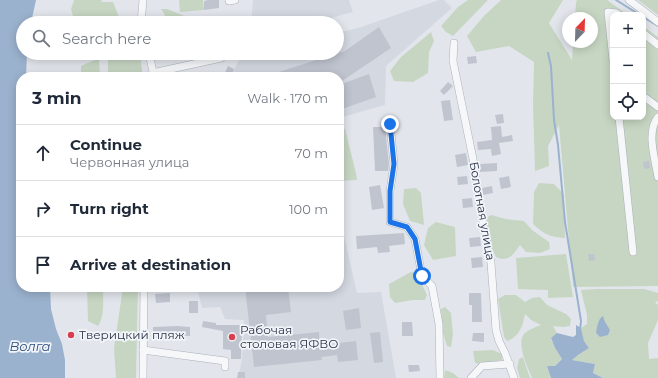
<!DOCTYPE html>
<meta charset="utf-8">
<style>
:root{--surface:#fff;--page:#f6f6f7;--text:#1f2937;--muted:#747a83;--line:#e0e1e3}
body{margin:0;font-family:Montserrat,sans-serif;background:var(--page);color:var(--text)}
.controls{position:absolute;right:12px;top:12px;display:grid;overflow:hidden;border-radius:8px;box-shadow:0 2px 10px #0003}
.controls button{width:36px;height:36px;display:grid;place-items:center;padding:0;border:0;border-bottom:1px solid var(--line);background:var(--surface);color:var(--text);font:20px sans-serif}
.compass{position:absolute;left:562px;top:12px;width:36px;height:36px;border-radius:50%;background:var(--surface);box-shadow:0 2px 10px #0003;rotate:23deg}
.stop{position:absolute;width:12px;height:12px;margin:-9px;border:3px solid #1a73e8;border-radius:50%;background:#fff}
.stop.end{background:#1a73e8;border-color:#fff;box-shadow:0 1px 4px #0008}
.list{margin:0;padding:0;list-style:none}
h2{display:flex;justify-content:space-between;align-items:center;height:52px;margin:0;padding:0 16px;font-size:17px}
h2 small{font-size:13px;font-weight:400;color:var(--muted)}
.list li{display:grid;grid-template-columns:26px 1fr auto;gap:12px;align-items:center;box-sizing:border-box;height:56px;padding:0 16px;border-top:1px solid var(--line)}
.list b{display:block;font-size:15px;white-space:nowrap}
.list p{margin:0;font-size:13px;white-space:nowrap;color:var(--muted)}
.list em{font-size:13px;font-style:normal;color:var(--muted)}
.icon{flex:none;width:22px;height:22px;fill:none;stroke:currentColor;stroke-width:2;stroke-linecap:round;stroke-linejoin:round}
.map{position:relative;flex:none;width:658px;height:378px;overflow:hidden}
.search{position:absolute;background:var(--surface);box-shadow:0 2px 10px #0003;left:16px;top:16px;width:328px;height:44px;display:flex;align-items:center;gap:10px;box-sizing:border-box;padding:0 14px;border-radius:22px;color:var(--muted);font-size:15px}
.panel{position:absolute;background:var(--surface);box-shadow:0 2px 10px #0003;left:16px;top:72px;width:328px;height:220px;border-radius:16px}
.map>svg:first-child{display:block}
</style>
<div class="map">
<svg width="658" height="378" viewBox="0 0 658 378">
<rect width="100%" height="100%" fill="#e2e6ec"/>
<g fill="#d4d8e1">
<polygon points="253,0 349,0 353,12 311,23 251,23"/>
<polygon points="439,0 444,0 452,8 386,66 385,105 339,118 339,77 230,77 243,53 337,53 337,33 358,28"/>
<polygon points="339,214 357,293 381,292 396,378 238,378 242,359 244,320 225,319 220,307 202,308 197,287 339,287"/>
</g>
<g fill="#c7d6c3">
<polygon points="74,0 102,0 101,2 113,2 119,17 127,20 129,23 108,23 101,18 98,23 75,23 71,9"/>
<polygon points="179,0 203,0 204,10 180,12"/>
<polygon points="468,0 488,0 453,36 446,32 441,26 458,7"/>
<polygon points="501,0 563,0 549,23 572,60 573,42 592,42 592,18 575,18 576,3 577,0 607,0 628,15 613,15 613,117 643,117 643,26 658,37 658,286 573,287 559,125 548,146 549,166 535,171 533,104 534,62 509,46 476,52 467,36 483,17"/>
<polygon points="638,0 658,0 658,15"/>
<polygon points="161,9 167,9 187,17 212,22 228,19 237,23 178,23 166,17"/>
<polygon points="431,32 434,41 429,52 428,73 413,82 394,81 390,71 401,57"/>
<polygon points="108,53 142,53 141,63 143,77 108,77"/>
<polygon points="177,53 212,53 191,60"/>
<polygon points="99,58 100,77 81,77 81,66"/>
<polygon points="339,125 345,129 356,173 357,180 339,181"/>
<path d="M539 183 554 184 564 194 565 238C550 237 545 235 533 224L534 192Z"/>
<polygon points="416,188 421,193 424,225 410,221 403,204 404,189"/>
<path d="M491 215 506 219 524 221 532 230 549 242 550 249 540 253 526 252 520 245C514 254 508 263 496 257L490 244 486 218Z"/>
<polygon points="436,222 455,227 456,256 433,260 424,245 428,228"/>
<polygon points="566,254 573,297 548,298 548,290 518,289 516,258"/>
<polygon points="411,272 417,274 427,295 425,300 413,300 395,303 390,297 389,284"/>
<path d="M87 287H103C103 299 105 316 98 326L88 321Z"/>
<polygon points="123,287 138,287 136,378 116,378 114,348"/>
<polygon points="597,289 644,289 658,293 658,301 655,302 658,305 658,320 648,343 649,359 658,358 658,378 603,378 593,373 595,364 572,360 578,355 589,348 584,341 581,328 587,324 587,315 581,290"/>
<path d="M505 295H516L525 302 532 298 540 297 547 305 566 314 571 319 570 326 563 327 553 326 557 333 551 339 555 348 562 359 555 366H547L551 378H532C528 368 516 344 524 334 529 329 536 327 541 325L531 320 525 314C523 326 519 337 507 341L504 337 498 299Z"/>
<polygon points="445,307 451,313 453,334 451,347 447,346 443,333 441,309"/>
<polygon points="493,350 502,354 502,360 483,364 475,363 473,351"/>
<polygon points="523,357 530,378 520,378 517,368 519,359"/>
<polygon points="445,370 453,373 459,378 444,378"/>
</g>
<g fill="#9bb2ce">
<polygon points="0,0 36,0 31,23 23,23 23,53 27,53 26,77 21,77 21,287 50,287 51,309 56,329 62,344 65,360 65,378 0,378"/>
<path d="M603 316 605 322 610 330 608 335 600 337 596 333C597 327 598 319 603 316Z"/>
<polygon points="576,325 581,328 584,341 589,348 578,355 572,360 595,364 593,373 603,378 551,378 547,366 555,366 562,359 555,348 551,338 557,333 573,337 576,335"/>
</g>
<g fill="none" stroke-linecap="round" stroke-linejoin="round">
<g stroke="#9bb2ce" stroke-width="2">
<polyline points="616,0 640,15"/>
<polyline points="643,17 658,26"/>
<polyline points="548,53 551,66 554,120 558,145 565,222 581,321 580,330"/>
</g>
</g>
<g fill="#bfc4cf">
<polygon points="208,0 219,0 219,8 204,10 204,1"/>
<polygon points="379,27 391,48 339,83 339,77 266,77 266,76 345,51"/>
<polygon points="476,56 477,63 468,64 467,57"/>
<polygon points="228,66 234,69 230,77 223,77"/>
<polygon points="369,74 376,97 339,110 339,85"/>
<polygon points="448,82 453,86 444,95 440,91"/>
<polygon points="450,100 453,120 444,121 441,101"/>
<polygon points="503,114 504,123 497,124 495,115"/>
<polygon points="501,126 502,137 512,135 513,141 499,143 501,154 492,156 491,149 478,150 477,142 492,140 491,127"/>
<polygon points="373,127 385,127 389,164 388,171 375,171"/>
<polygon points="466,153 468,165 457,167 455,155"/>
<polygon points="649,161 650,168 644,169 643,162"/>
<polygon points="497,163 497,171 480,172 480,164"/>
<polygon points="467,176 468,184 458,185 457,177"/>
<polygon points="509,176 511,187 501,189 499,178"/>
<polygon points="380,185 384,208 372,210 369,187"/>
<polygon points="492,186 493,193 483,195 482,188"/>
<polygon points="472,198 473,207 463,208 462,199"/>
<polygon points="404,233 405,244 389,246 390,252 378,253 377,247 357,249 356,236"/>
<polygon points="480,237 481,246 470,247 469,238"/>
<polygon points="588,254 594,254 595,260 589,261"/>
<polygon points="482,257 483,267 472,268 471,258"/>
<polygon points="245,287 288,287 291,312 266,315 268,337 319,332 320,350 339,348 339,343 356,341 358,360 338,362 337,355 321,357 322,360 254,367"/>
<polygon points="170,293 170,302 156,303 155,294"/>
<polygon points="469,293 481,293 482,322 472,322 472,305 469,305"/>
<rect x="189" y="301" width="9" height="12"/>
<polygon points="359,308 361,328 346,330 343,311"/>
<polygon points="203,321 216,323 216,325 242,325 241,359 231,359 231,350 223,349 223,331 202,327"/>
<polygon points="402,322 412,322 413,336 402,336"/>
<polygon points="177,326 190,327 190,336 168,335 168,338 153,338 153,327"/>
<polygon points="380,332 383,362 374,363 370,333"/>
<polygon points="473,333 484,333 484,342 472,341"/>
<polygon points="408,365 419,365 420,371 409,372"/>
<polygon points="238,372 245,372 245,378 237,378"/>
</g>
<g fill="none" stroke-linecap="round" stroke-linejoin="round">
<g stroke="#aab0ba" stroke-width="8">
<g id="minor">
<polyline points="629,0 658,22"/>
<polyline points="229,1 235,0"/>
<polyline points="141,23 143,0"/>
<polyline points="643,33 658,45"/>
<polyline points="454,43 453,61 473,159 481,212 491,263 496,330 499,341 505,353 514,378"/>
<polyline points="149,53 154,77"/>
<polyline points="613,60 608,12 616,13 619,15"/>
<polyline points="157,72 221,58"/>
<polyline points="643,96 658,107"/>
<polyline points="619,117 633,252"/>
<path d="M658 117C646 132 655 159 658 177"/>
<polyline points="390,124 394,164 390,191 390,222 407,227 415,239 422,276 432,286 439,324 440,378"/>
<polyline points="143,350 225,361 225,367"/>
<polyline points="143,378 144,287"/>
<polyline points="471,378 482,366 510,364"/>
</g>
</g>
<use href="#minor" stroke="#f6f7f9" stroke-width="7"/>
</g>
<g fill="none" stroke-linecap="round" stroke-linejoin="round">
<polyline stroke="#1a73e8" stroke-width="5" points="390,124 394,164 390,191 390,222 407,227 415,239 422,276"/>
</g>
<g fill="#d84050" stroke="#f2f5f9" stroke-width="1.5">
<circle cx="71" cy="335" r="4"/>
<circle cx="232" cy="337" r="4"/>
</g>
<g text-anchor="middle" stroke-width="3.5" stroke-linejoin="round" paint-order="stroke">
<g font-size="12" fill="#293245" stroke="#f2f5f9">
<text transform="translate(482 211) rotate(80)" y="4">Болотная улица</text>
</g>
<g font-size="12" fill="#293245" stroke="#f2f5f9" text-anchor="start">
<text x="240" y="334">Рабочая<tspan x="240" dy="14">столовая ЯФВО</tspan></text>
<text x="79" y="339">Тверицкий пляж</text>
</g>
<g font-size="13" font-style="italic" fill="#2f4f7d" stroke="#f2f5f9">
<text x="30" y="351">Волга</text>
</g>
</g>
</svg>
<div class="controls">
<button>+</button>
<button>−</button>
<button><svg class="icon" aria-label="locate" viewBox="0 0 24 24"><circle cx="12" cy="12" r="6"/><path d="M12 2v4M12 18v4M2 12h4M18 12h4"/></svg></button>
</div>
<svg class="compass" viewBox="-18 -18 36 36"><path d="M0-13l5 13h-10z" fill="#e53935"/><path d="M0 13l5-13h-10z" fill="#747a83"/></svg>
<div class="stop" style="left:422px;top:276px"></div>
<div class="stop end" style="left:390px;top:124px"></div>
<div class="search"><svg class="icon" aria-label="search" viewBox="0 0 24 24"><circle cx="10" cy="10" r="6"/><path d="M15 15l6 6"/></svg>Search here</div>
<section class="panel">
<h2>3 min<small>Walk · 170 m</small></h2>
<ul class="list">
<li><svg class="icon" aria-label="ahead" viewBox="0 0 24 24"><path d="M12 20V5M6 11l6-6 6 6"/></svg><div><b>Continue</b><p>Червонная улица</p></div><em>70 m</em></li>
<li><svg class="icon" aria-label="right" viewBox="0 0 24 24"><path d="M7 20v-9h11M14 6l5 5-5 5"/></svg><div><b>Turn right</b></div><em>100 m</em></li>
<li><svg class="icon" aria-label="arrive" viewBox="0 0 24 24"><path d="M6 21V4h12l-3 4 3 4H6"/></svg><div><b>Arrive at destination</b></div></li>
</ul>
</section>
</div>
